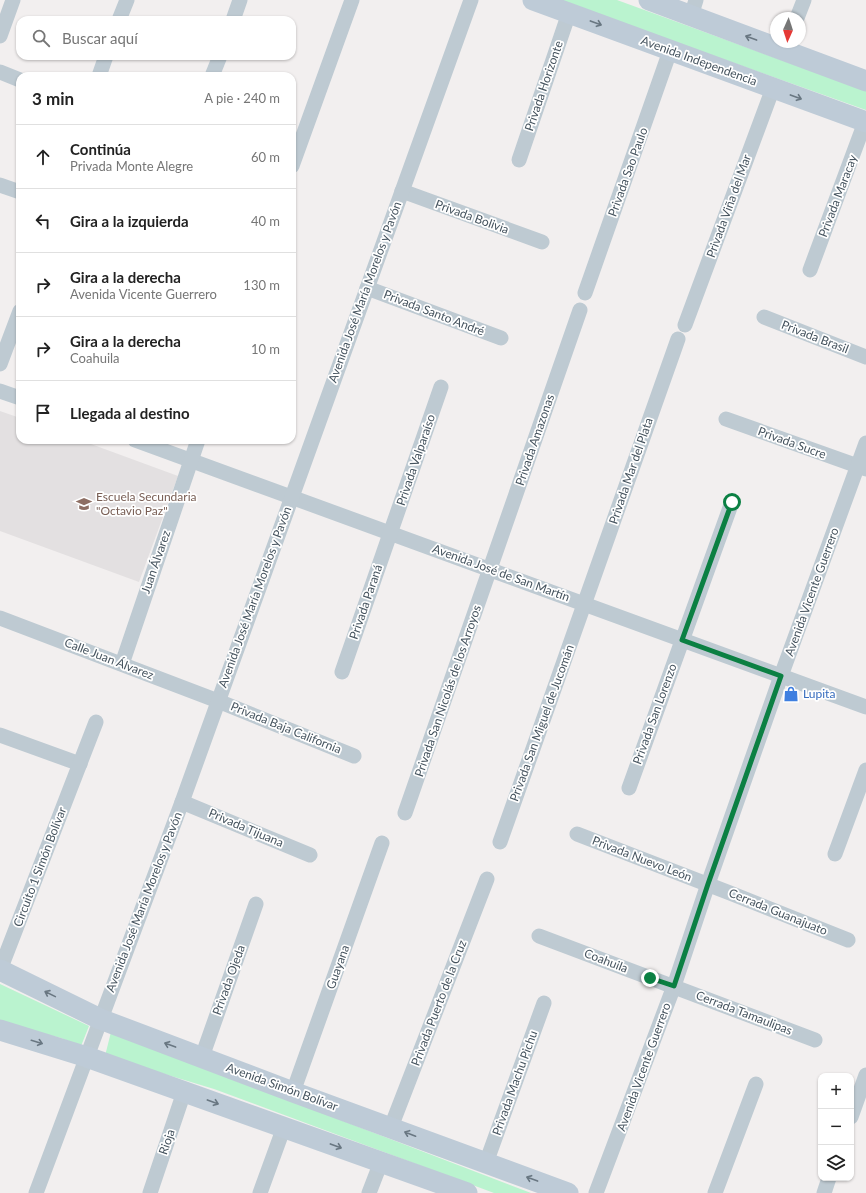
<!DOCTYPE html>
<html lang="es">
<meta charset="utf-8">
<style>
:root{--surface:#fff;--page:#f2f2f2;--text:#222;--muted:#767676;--line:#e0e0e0}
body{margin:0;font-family:Lato,sans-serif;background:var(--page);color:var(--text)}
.controls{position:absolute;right:12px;bottom:12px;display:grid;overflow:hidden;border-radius:8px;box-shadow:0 1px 3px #0004}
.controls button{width:36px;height:36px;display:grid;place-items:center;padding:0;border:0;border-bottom:1px solid var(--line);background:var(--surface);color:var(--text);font:20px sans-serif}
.compass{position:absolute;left:770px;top:12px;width:36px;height:36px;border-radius:50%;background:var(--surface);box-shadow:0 1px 3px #0004;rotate:183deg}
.stop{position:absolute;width:12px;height:12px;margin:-9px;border:3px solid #0b8043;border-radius:50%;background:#fff}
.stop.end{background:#0b8043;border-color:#fff;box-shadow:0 1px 4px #0008}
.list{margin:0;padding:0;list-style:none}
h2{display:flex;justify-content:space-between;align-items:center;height:52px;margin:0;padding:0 16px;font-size:17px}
h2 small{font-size:13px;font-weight:400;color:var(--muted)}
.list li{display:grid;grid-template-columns:26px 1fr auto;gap:12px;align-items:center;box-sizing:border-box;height:64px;padding:0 16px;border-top:1px solid var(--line)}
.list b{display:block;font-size:15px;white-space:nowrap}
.list p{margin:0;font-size:13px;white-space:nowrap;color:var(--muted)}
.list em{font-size:13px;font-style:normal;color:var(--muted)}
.icon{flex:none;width:22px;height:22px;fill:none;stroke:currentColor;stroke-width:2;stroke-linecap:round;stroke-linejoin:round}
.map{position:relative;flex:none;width:866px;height:1193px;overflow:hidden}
.search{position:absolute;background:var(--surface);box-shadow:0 1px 3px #0004;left:16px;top:16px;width:280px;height:44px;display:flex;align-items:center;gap:10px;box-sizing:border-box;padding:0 14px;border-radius:12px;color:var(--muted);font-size:15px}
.panel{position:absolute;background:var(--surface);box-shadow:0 1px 3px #0004;left:16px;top:72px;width:280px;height:372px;border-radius:12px}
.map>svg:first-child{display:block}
</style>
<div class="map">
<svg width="866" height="1193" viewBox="0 0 866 1193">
<rect width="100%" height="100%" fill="#f2efef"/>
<polygon fill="#e3e0e1" points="0,411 20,418 20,440 80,440 178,476 139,582 0,531"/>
<g fill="#baf3cf">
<polygon points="557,0 617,0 866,91 866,110"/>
<polygon points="0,984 89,1026 81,1046 61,1038 0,1023"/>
<polygon points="111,1032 531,1193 494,1193 214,1089 105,1056"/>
</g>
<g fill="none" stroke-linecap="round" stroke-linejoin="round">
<g stroke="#becad2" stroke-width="15">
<polyline points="691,16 696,0"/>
<polyline points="797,18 804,0"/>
<polyline points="119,20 127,0"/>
<polyline points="233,20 240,0"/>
<polyline points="0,36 13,0"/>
<polyline points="0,72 20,80"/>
<polyline points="99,76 106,56"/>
<polyline points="212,76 220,56"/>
<polyline points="519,160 569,13"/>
<polyline points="292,166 352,0"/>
<polyline points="0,185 20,192"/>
<polyline points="402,191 542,242"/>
<polyline points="810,270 865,122"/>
<polyline points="367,288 501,338"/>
<polyline points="585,293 670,51"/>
<polyline points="764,317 866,357"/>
<polyline points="685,325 773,88"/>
<polyline points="0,364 20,311"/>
<polyline points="0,391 20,398"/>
<polyline points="726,419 866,469"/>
<polyline points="135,440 866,707"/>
<polyline points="0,618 218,701 354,756"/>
<polyline points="122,664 198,440"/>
<polyline points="342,672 441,387"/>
<polyline points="0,735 80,764"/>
<polyline points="629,788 732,502"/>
<polyline points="182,802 310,855"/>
<polyline points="405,813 580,310"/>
<polyline points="577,834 730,893 848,940"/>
<polyline points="500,842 678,339"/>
<polyline points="835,854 866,770"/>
<polyline points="539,936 815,1040"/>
<polyline points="0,970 96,722"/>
<polyline points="202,1057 256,904"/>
<polyline points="293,1092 382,843"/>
<polyline points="851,1117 866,1075"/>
<polyline points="391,1127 487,879"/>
<polyline points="486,1163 544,1003"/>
<polyline points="36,1193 182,802 471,0"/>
<polyline points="150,1193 184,1092"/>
<polyline points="260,1193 284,1127"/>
<polyline points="369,1193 381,1162"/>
<polyline points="596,1193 674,986 708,884 781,676 866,443"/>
<polyline points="715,1193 756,1084"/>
<polyline points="824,1193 829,1178"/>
</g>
<g stroke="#becbd7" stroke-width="21">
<polyline points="533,0 866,122"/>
<polyline points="649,0 866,81"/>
<polyline points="0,970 100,1019 293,1092 568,1193"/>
<polyline points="0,1030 87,1057 467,1193"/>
</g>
</g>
<defs><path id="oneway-shaft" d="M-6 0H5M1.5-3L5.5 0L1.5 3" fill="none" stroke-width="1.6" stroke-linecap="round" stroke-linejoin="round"/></defs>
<g stroke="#697782">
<use href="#oneway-shaft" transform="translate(596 23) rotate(20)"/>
<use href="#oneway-shaft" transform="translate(751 38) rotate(-160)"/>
<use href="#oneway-shaft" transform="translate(796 97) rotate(20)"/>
<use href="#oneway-shaft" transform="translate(50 994) rotate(-154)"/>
<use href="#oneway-shaft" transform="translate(37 1042) rotate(17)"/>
<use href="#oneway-shaft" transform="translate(170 1045) rotate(-160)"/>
<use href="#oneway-shaft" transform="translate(213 1102) rotate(20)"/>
<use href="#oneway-shaft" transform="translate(410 1134) rotate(-159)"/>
<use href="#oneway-shaft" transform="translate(336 1146) rotate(20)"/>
<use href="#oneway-shaft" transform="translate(532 1179) rotate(-160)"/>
</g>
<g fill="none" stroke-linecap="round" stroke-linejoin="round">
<polyline stroke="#0b8043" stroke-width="5" points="650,978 674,986 708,884 781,676 682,640 732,502"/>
</g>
<defs>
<g id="school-bare" transform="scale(1.2)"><path d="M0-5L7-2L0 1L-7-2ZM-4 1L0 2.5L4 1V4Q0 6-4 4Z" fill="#8d6e63" stroke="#fff" stroke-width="2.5" paint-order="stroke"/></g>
<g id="shop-bare" transform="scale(1.2)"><path d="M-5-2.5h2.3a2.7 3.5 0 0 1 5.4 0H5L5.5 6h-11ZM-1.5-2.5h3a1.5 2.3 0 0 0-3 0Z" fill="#3f7fe0" stroke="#fff" stroke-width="2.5" paint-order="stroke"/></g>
</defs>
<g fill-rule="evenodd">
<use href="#school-bare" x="84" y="504"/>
<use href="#shop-bare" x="791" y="694"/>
</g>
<g text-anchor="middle" stroke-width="3.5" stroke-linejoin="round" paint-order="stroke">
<g font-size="12" fill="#45535e" stroke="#fff">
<text transform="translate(699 61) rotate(20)" y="4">Avenida Independencia</text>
<text transform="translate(544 86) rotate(-71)" y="4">Privada Horizonte</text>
<text transform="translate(628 172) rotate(-70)" y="4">Privada Sao Paulo</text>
<text transform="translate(838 196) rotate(-69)" y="4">Privada Maracay</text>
<text transform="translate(729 206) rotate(-70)" y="4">Privada Viña del Mar</text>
<text transform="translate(472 217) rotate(20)" y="4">Privada Bolivia</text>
<text transform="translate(365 292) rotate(-70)" y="4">Avenida José María Morelos y Pavón</text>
<text transform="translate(434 313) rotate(21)" y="4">Privada Santo André</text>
<text transform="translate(815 337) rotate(21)" y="4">Privada Brasil</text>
<text transform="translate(535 440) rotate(-71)" y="4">Privada Amazonas</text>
<text transform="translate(792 443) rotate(20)" y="4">Privada Sucre</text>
<text transform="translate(416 460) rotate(-71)" y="4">Privada Valparaíso</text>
<text transform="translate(631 471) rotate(-71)" y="4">Privada Mar del Plata</text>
<text transform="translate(156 562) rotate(-71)" y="4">Juan Álvarez</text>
<text transform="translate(501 573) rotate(20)" y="4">Avenida José de San Martín</text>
<text transform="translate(812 592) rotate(-70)" y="4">Avenida Vicente Guerrero</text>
<text transform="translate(255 597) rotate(-70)" y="4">Avenida José María Morelos y Pavón</text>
<text transform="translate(366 602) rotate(-71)" y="4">Privada Paraná</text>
<text transform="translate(109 659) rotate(21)" y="4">Calle Juan Álvarez</text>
<text transform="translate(448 691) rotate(-71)" y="4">Privada San Nicolás de los Arroyos</text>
<text transform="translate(655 714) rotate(-70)" y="4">Privada San Lorenzo</text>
<text transform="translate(542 723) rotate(-70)" y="4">Privada San Miguel de Jucomán</text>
<text transform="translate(286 728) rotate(22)" y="4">Privada Baja California</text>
<text transform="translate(246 828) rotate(23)" y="4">Privada Tijuana</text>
<text transform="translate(642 859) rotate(21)" y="4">Privada Nuevo León</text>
<text transform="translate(40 867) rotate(-69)" y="4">Circuito 1 Simón Bolívar</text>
<text transform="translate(144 902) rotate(-69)" y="4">Avenida José María Morelos y Pavón</text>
<text transform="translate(778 912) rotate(22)" y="4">Cerrada Guanajuato</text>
<text transform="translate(606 961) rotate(21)" y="4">Coahuila</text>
<text transform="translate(338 967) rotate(-70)" y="4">Guayana</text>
<text transform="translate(229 980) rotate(-70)" y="4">Privada Ojeda</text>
<text transform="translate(439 1003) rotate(-69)" y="4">Privada Puerto de la Cruz</text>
<text transform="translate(744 1013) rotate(21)" y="4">Cerrada Tamaulipas</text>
<text transform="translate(644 1067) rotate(-70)" y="4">Avenida Vicente Guerrero</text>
<text transform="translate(515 1083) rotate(-70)" y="4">Privada Machu Pichu</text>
<text transform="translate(282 1087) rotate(20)" y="4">Avenida Simón Bolívar</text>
<text transform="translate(167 1142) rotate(-71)" y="4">Rioja</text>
</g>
<g font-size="12" fill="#785e54" stroke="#fff" text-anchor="start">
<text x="96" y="501">Escuela Secundaria<tspan x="96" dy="14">"Octavio Paz"</tspan></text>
</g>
<g font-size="12" fill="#366cbe" stroke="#fff" text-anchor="start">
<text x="803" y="698">Lupita</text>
</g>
</g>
</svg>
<div class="controls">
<button>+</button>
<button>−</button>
<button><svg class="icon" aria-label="layers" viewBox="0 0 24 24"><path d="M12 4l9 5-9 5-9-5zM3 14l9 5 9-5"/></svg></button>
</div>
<svg class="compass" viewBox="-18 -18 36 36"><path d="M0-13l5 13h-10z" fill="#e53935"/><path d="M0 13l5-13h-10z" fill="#767676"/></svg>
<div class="stop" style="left:732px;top:502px"></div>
<div class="stop end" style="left:650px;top:978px"></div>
<div class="search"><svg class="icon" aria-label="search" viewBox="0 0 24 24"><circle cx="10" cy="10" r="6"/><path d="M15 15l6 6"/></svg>Buscar aquí</div>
<section class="panel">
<h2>3 min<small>A pie · 240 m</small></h2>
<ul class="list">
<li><svg class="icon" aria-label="ahead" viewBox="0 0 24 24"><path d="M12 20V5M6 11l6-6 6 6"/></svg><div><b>Continúa</b><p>Privada Monte Alegre</p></div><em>60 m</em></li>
<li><svg class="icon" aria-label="left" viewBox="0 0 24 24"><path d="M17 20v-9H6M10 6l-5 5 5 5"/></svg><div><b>Gira a la izquierda</b></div><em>40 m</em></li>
<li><svg class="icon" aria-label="right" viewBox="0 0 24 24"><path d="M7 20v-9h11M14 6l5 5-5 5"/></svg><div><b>Gira a la derecha</b><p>Avenida Vicente Guerrero</p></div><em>130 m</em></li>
<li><svg class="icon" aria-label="right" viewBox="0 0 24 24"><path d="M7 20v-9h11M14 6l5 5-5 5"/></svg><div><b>Gira a la derecha</b><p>Coahuila</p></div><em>10 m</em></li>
<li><svg class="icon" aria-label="arrive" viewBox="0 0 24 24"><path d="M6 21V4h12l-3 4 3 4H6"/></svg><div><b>Llegada al destino</b></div></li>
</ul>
</section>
</div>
